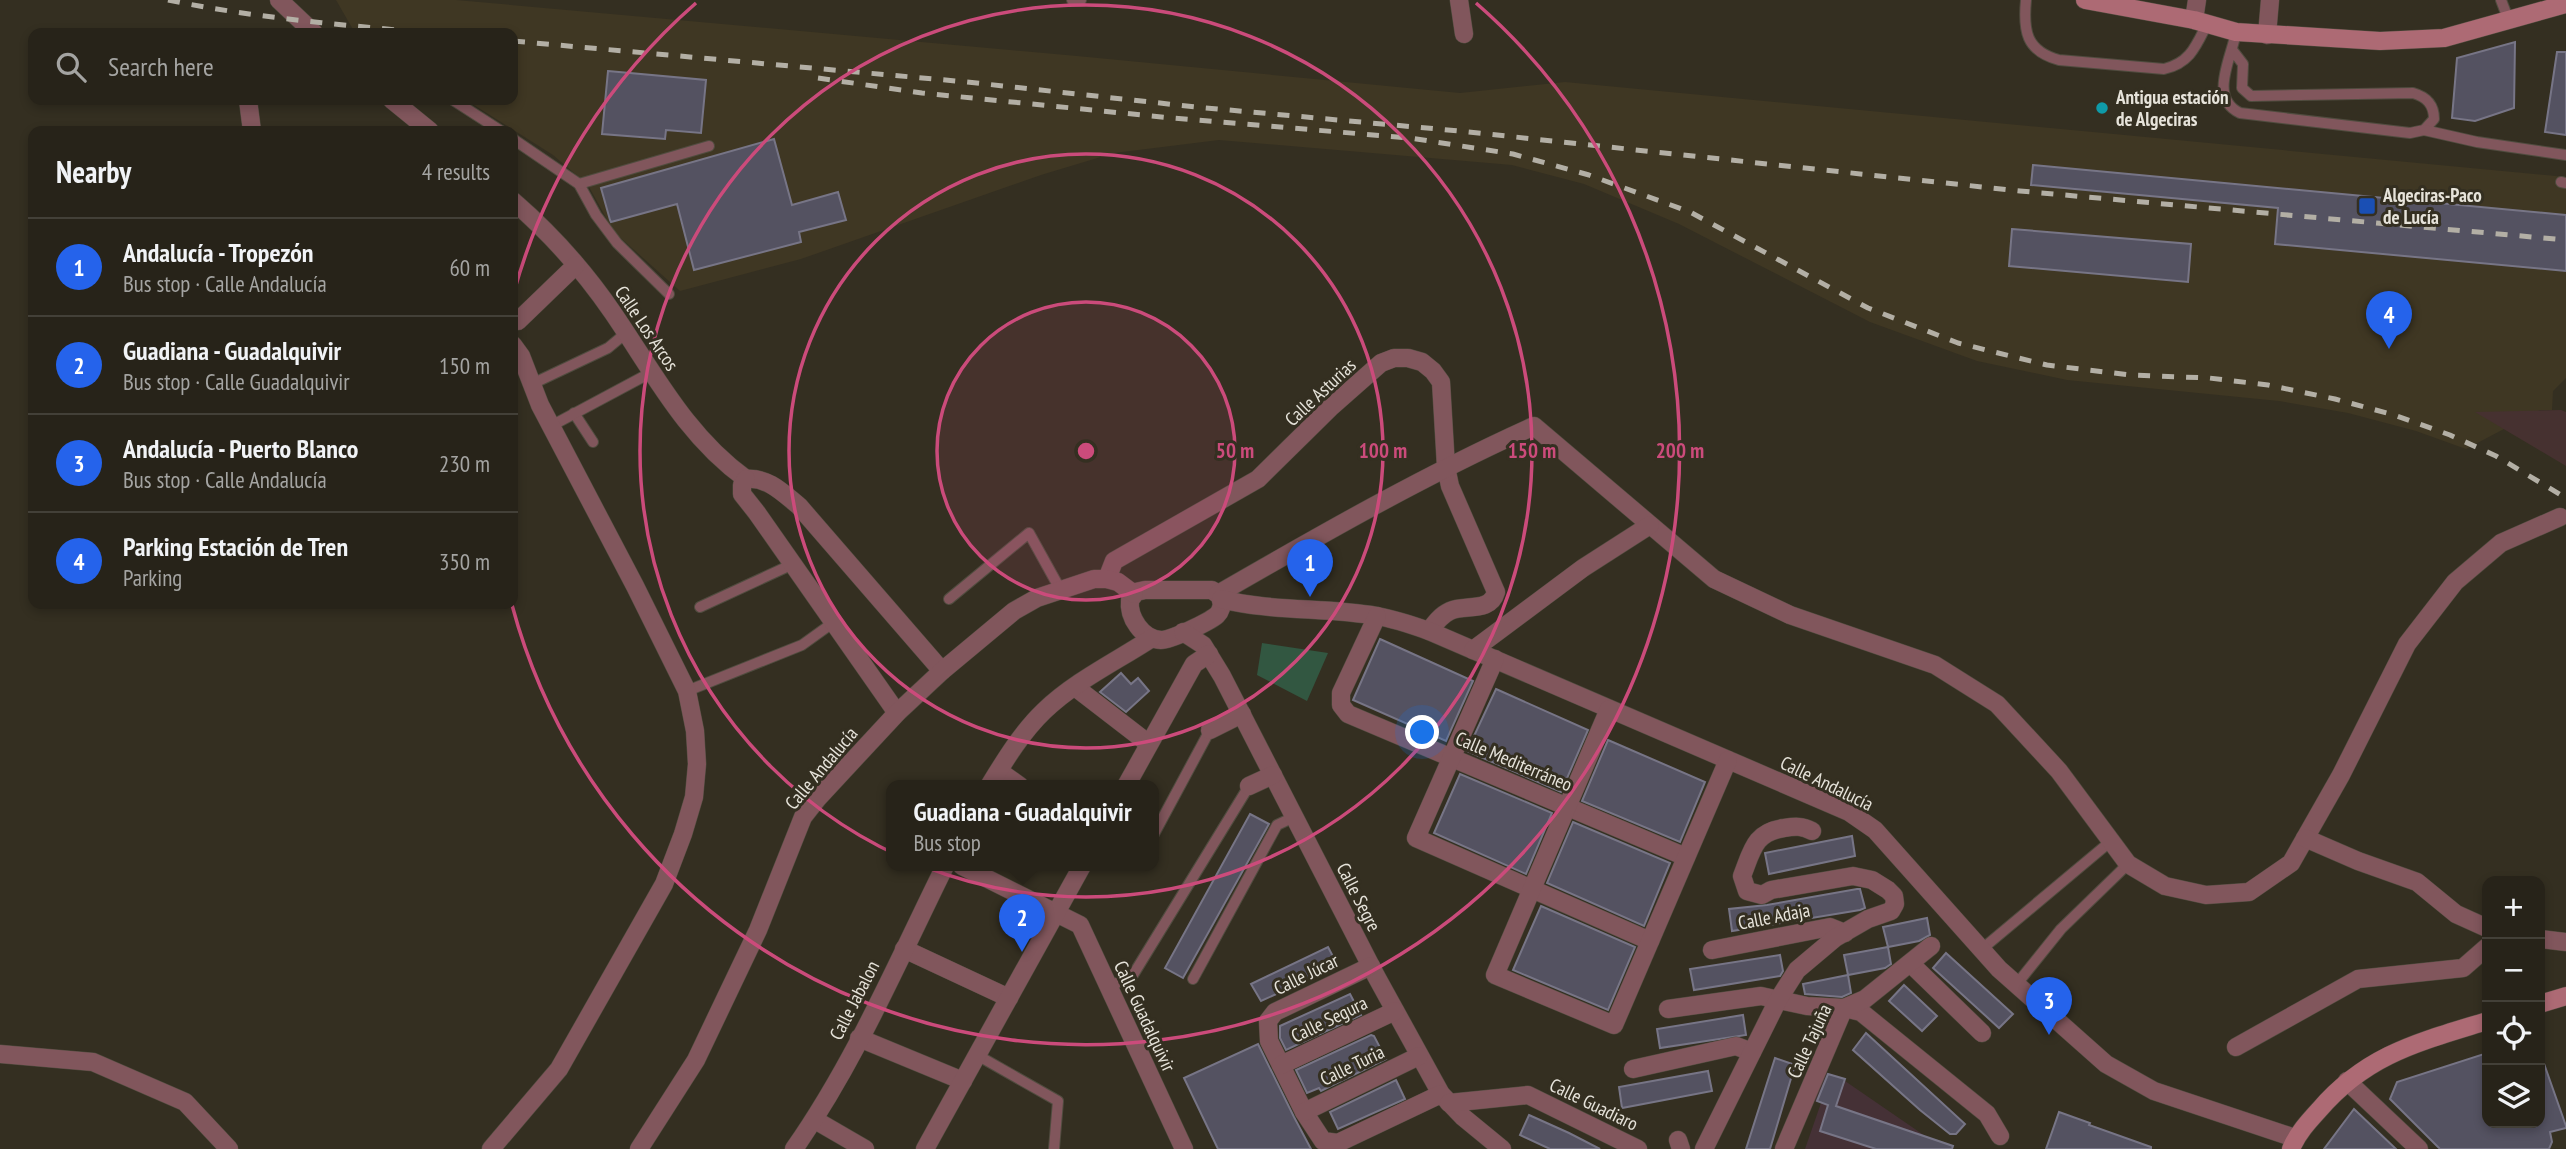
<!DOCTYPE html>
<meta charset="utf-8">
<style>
:root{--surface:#272319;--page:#2f2b22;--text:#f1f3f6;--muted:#a4a4a2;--line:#434038;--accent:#2563eb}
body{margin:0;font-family:"PT Sans Narrow",sans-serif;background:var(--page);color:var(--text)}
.controls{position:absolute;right:21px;bottom:21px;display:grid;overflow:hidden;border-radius:14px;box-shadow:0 4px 10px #0003}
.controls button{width:63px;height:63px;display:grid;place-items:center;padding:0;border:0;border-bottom:2px solid var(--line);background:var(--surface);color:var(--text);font:35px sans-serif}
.you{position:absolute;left:1423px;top:733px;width:24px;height:24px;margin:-18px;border:5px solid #fff;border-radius:50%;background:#1a73e8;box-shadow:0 0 0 10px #1a73e833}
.badge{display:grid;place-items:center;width:46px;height:46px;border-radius:50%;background:var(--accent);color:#fff;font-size:23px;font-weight:700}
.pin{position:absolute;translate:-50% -58px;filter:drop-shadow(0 2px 4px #0008)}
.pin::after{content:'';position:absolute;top:37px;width:24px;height:21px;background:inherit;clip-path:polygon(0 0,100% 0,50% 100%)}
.popup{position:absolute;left:886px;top:780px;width:273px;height:91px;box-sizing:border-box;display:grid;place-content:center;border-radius:14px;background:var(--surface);filter:drop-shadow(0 2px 5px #0005);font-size:23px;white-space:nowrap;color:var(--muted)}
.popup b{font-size:26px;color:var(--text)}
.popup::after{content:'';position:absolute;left:50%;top:100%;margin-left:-14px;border:14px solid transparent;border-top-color:var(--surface)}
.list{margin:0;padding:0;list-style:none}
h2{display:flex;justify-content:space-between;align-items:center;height:91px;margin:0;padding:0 28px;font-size:30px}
h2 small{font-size:23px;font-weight:400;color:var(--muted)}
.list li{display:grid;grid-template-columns:46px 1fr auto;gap:21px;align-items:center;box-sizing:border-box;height:98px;padding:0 28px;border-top:2px solid var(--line)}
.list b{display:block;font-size:26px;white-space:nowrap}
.list p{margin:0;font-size:23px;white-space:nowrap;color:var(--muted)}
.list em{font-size:23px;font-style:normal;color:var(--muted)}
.icon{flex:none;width:38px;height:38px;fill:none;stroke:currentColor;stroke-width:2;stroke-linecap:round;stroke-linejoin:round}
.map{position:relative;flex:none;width:2566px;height:1149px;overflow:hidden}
.search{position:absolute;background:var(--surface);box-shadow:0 4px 10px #0003;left:28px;top:28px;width:490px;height:77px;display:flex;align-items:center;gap:18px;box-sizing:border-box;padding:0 24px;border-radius:14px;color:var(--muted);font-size:26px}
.panel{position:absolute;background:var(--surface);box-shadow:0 4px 10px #0003;left:28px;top:126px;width:490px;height:483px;border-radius:14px}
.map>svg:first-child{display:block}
</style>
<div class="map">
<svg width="2566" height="1149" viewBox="0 0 2566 1149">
<rect width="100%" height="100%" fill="#342f21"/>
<polygon fill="#3f3723" points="336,0 456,0 1077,56 1460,93 1565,82 2566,177 2566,378 2553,391 2552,410 2540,410 2466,449 2416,431 2348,413 2279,401 2067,380 1977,361 1870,322 1679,224 1584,184 1512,165 1219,140 1114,153 1041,175 801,259 680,291 614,232 588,185 553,155 466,100 513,100 513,33 355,33"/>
<polygon fill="#463130" points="2561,410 2566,412 2566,466 2475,412"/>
<polygon fill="#453136" points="1825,1072 1845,1079 1845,1081 1944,1149 1805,1149 1821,1103 1815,1101"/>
<polygon fill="#325741" points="1262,643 1328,653 1307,701 1257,675"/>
<g fill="#545261" stroke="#777586" stroke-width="2">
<polygon points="2515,42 2514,108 2475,121 2452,118 2457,58"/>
<polygon points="2557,52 2566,52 2566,135 2545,132"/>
<polygon points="608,71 706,80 701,133 666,130 665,139 602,134"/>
<polygon points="774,139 792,205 838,192 846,220 799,232 801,242 694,270 677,204 611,222 610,220 601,188"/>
<polygon points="2033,165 2566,215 2566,271 2275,244 2278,208 2031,185"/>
<polygon points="2012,229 2191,244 2188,282 2009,266"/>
<polygon points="1380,639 1473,681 1446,741 1353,700"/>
<polygon points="1121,673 1131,684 1138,678 1149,691 1126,712 1100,692"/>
<polygon points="1496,689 1588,730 1561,792 1467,751"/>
<polygon points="1608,740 1705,782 1680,842 1582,801"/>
<polygon points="1460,774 1552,813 1526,874 1434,833"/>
<polygon points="1250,814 1269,824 1183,978 1165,968"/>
<polygon points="1573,822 1670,863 1644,926 1547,883"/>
<polygon points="1852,836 1855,856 1769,874 1765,853"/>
<polygon points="1857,889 1860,889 1865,908 1860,910 1732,931 1729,909 1767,905"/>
<polygon points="1541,906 1635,947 1608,1010 1513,970"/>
<polygon points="1927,918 1930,935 1919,941 1888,947 1883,927"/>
<polygon points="1328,947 1338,966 1261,1001 1251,984"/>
<polygon points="1888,947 1891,964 1885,968 1848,975 1844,955"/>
<polygon points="1946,953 2013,1014 1999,1028 1933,968"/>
<polygon points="1780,955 1783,971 1780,976 1694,990 1690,969"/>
<polygon points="1848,975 1851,993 1842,997 1805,994 1803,984"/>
<polygon points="1904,985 1937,1016 1922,1031 1889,1001"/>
<polygon points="1350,994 1361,1015 1286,1050 1280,1038 1280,1026"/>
<polygon points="1743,1015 1746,1035 1660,1048 1657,1029"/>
<polygon points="1866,1033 1965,1124 1956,1134 1950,1134 1920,1110 1853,1050"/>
<polygon points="1371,1035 1374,1036 1386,1059 1321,1091 1319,1088 1307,1093 1296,1070"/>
<polygon points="1258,1044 1294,1117 1311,1149 1218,1149 1184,1078"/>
<polygon points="2487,1053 2487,1123 2540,1123 2540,1058 2542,1058 2566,1126 2566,1128 2550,1132 2552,1142 2549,1149 2440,1149 2390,1099 2397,1082"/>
<polygon points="1775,1058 1795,1065 1770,1149 1746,1149"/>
<polygon points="1708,1071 1712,1091 1622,1108 1619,1087"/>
<polygon points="1828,1074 1845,1079 1836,1106 1953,1146 1952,1149 1876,1149 1820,1131 1828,1105 1817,1101"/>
<polygon points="1396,1080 1405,1099 1338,1129 1330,1112"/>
<polygon points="2354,1109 2396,1149 2324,1149"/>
<polygon points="2059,1112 2090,1123 2089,1125 2151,1147 2151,1149 2046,1149"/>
<polygon points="1529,1115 1569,1133 1600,1149 1550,1149 1520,1135"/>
</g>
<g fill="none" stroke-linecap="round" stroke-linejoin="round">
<g stroke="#504c3f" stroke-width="12">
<g id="lane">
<polyline points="1072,0 1081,0"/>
<path d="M2026 0C2023 31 2026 51 2059 60L2164 69C2190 63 2196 46 2207 24"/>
<polyline points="2501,0 2509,21"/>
<path d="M2233 51 2243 64 2242 88 2251 96 2413 93C2427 97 2434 105 2434 119L2424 130 2410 133 2240 113C2208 98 2232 57 2236 32"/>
<polyline points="453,100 501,131"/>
<polyline points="2424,130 2477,142 2566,155"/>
<polyline points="513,139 579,184 596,215 617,243 669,294"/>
<polyline points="2561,182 2566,183"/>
<polyline points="579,184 709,146"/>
<polyline points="532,384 608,348 626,333"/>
<polyline points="574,413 593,442"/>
<polyline points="551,426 652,372"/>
<polyline points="949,599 1029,533 1060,589"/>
<polyline points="700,607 793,564"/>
<polyline points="687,691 802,645 834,622"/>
<polyline points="1153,836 1210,730"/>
<polyline points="1982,949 2111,841"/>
<polyline points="1193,979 1277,825 1294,817"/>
<polyline points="2016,985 2061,929 2128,864"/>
<polyline points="1109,987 1133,975 1249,786"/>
<polyline points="977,1055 1058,1101 1054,1149"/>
</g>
</g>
<g stroke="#504c3f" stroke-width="19">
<g id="street">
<polyline points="279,0 314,33"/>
<polyline points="1459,0 1464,34"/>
<polyline points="2194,20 2197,0"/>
<polyline points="2267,35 2270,0"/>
<polyline points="248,100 252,131"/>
<polyline points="392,100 430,131"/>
<path d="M513 201C550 233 585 272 613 313 654 373 686 436 746 479 768 477 783 493 799 506L942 671"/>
<polyline points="518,321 576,265"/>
<polyline points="746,479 742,485 742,494 757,513 897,713"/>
<path d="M1107 579 1114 561 1258 479 1330 408 1381 363 1394 358H1408L1422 362 1433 371 1441 382 1446 467 1450 486 1496 592C1490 613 1466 604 1450 611 1441 615 1435 623 1429 631"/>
<path d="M1145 590H1212L1220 596 1222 605C1220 610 1221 611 1217 615 1209 622 1171 640 1161 640 1142 639 1128 617 1130 600L1136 592Z"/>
<path d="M1218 594C1322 534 1425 475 1534 426L1714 579 1790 615 1935 665 1997 704 2059 771 2128 864 2165 886 2206 895 2249 892 2291 863 2341 775 2407 644 2455 582 2501 543 2560 517"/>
<path d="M1221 599C1272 612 1325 607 1377 616 1395 619 1412 625 1429 631L1849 812 1875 830 1999 969 2106 1064 2154 1091 2295 1138"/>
<polyline points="1377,616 1341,693 1341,705 1348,714 1686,857"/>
<polyline points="1183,632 1203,645 1222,676 1376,976 1441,1094 1463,1117 1502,1149"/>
<polyline points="1473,650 1583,568 1650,525"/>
<polyline points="1495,659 1416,838 1650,941"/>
<polyline points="1075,687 1149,744"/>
<polyline points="1609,709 1495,975 1614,1025 1728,760"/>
<polyline points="1210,730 1242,714"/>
<polyline points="999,771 1020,786"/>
<path d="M989 786C1005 760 1022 732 1044 711 1075 681 1117 661 1152 638"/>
<polyline points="1126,786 1194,664 1209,654"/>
<polyline points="1249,786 1273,775"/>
<polyline points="2305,838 2358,861 2417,882 2456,914 2487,928"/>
<polyline points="962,866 1080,925 1184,1149"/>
<polyline points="2540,939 2566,942"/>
<polyline points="904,949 1009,998"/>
<polyline points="1712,950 1830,927 1845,933"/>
<polyline points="1910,963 1982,1033"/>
<polyline points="1371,966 1275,1012 1268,1021 1269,1041 1304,1112 1323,1141 1338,1143 1441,1094"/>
<polyline points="1668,1009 1761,996 1807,1006 1844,1008 1861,1012 1987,1114 2000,1136"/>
<polyline points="859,1038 963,1081"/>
<polyline points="2236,1047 2358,979 2463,968 2487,947"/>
<polyline points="0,1054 93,1062 185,1102 229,1149"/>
<polyline points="1281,1065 1395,1011"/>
<polyline points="1633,1069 1736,1046 1752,1052"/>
<polyline points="2347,1081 2419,1149"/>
<polyline points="1449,1103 1528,1095 1638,1149"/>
<polyline points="1304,1112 1419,1056"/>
<polyline points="815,1120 865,1149"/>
<polyline points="1678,1140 1681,1149"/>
<polyline points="491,1149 559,1069 664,884 683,834 694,797 697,764 695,731 687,691 635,586 540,405 521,356 513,345"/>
<polyline points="639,1149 696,1060 758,930 803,817 818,798 897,713 942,671 1014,611 1037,598 1094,579 1107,579 1118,582 1134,594"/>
<path d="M794 1149C855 1062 898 961 945 866"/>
<polyline points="925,1149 1082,866"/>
<path d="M1704 1149 1778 1000 1797 970 1835 938 1868 919 1891 911 1895 904 1894 896 1888 890 1872 880 1853 876 1771 890 1762 895 1747 891 1742 876C1752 851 1754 832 1784 828 1796 826 1802 826 1812 831"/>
<polyline points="1784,1149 1844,1008 1865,999 1931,946"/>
</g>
</g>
<g stroke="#504c3f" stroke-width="19">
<g id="secondary">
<polyline points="2085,0 2194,20 2236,32 2380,41 2444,38 2566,4"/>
<polyline points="2540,1004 2566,996"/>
<path d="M2291 1149C2297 1134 2308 1122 2319 1110 2367 1054 2419 1042 2487 1021"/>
</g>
</g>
<use href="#lane" stroke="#81565c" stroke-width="10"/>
<use href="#street" stroke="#81565c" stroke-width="18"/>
<use href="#secondary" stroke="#ad6a74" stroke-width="18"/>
<g stroke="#b3afa5" stroke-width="5" stroke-dasharray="12 12" stroke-linecap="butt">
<path d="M168 0C255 18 343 25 431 33"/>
<polyline points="513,41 967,82 1196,107 1459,131 2020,191 2566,240"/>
<polyline points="818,78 922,93 1172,118 1410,138 1513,154 1589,175 1690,212 1868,308 1958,343 2047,365 2130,375 2209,378 2268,385 2335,399 2394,415 2450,435 2496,456 2566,498"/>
</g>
</g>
<circle cx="1086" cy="451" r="149" fill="#cb4b7b" fill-opacity=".12"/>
<g fill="none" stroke="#cb4b7b" stroke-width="3.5">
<circle cx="1086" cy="451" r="149"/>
<circle cx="1086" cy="451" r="297"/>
<circle cx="1086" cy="451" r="446"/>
<path d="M514 292A594 594 0 0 1 696 3M1476 3A594 594 0 1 1 512 605"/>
</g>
<circle fill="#0f9aa8" stroke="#342f21" stroke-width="2.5" cx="2102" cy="108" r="7"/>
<rect fill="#1a4fb4" stroke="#342f21" stroke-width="2.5" x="2358" y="197" width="18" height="18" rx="3.5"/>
<g text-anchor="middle" stroke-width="6" stroke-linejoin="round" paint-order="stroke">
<g font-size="19" font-weight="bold" fill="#e6e3da" stroke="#342f21" text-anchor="start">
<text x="2116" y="104">Antigua estación<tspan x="2116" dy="22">de Algeciras</tspan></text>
<text x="2383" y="202">Algeciras-Paco<tspan x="2383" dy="22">de Lucía</tspan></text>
</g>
<g font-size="19" fill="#e6e3da" stroke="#342f21">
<text transform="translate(647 328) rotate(56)" y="7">Calle Los Arcos</text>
<text transform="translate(1320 392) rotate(-43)" y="7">Calle Asturias</text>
<text transform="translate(1514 761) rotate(23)" y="7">Calle Mediterráneo</text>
<text transform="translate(821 768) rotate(-50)" y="7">Calle Andalucía</text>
<text transform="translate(1827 783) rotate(26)" y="7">Calle Andalucía</text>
<text transform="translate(1359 897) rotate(63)" y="7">Calle Segre</text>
<text transform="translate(1774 916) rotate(-11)" y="7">Calle Adaja</text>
<text transform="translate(1306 974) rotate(-26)" y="7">Calle Júcar</text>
<text transform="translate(854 1000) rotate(-63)" y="7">Calle Jabalon</text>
<text transform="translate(1145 1016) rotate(65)" y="7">Calle Guadalquivir</text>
<text transform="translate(1329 1019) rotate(-26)" y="7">Calle Segura</text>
<text transform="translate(1809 1041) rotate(-65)" y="7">Calle Tajuña</text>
<text transform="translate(1352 1065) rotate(-26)" y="7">Calle Turia</text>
<text transform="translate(1594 1104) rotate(26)" y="7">Calle Guadiaro</text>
</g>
</g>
<circle cx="1086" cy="451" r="10" fill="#cb4b7b" stroke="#342f21" stroke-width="3.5"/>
<g font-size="21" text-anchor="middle" font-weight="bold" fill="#cb4b7b" stroke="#342f21" stroke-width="6" stroke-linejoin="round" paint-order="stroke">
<text x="1235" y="458">50 m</text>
<text x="1383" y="458">100 m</text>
<text x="1532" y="458">150 m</text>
<text x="1680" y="458">200 m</text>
</g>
</svg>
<div class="controls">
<button>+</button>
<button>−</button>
<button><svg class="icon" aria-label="locate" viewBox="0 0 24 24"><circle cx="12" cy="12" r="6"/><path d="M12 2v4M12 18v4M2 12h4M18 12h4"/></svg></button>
<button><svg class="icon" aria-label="layers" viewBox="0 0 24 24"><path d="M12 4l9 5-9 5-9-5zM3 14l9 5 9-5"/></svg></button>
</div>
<div class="you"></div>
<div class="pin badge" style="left:1310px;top:597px">1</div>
<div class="pin badge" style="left:1022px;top:952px">2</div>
<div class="popup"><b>Guadiana - Guadalquivir</b>Bus stop</div>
<div class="pin badge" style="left:2049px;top:1035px">3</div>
<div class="pin badge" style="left:2389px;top:349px">4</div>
<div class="search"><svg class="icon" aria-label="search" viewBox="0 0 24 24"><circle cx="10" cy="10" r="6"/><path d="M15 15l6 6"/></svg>Search here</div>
<section class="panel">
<h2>Nearby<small>4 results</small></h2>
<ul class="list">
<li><span class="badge">1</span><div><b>Andalucía - Tropezón</b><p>Bus stop · Calle Andalucía</p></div><em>60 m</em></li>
<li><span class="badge">2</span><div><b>Guadiana - Guadalquivir</b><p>Bus stop · Calle Guadalquivir</p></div><em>150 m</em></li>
<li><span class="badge">3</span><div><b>Andalucía - Puerto Blanco</b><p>Bus stop · Calle Andalucía</p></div><em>230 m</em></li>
<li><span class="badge">4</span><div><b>Parking Estación de Tren</b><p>Parking</p></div><em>350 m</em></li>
</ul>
</section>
</div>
